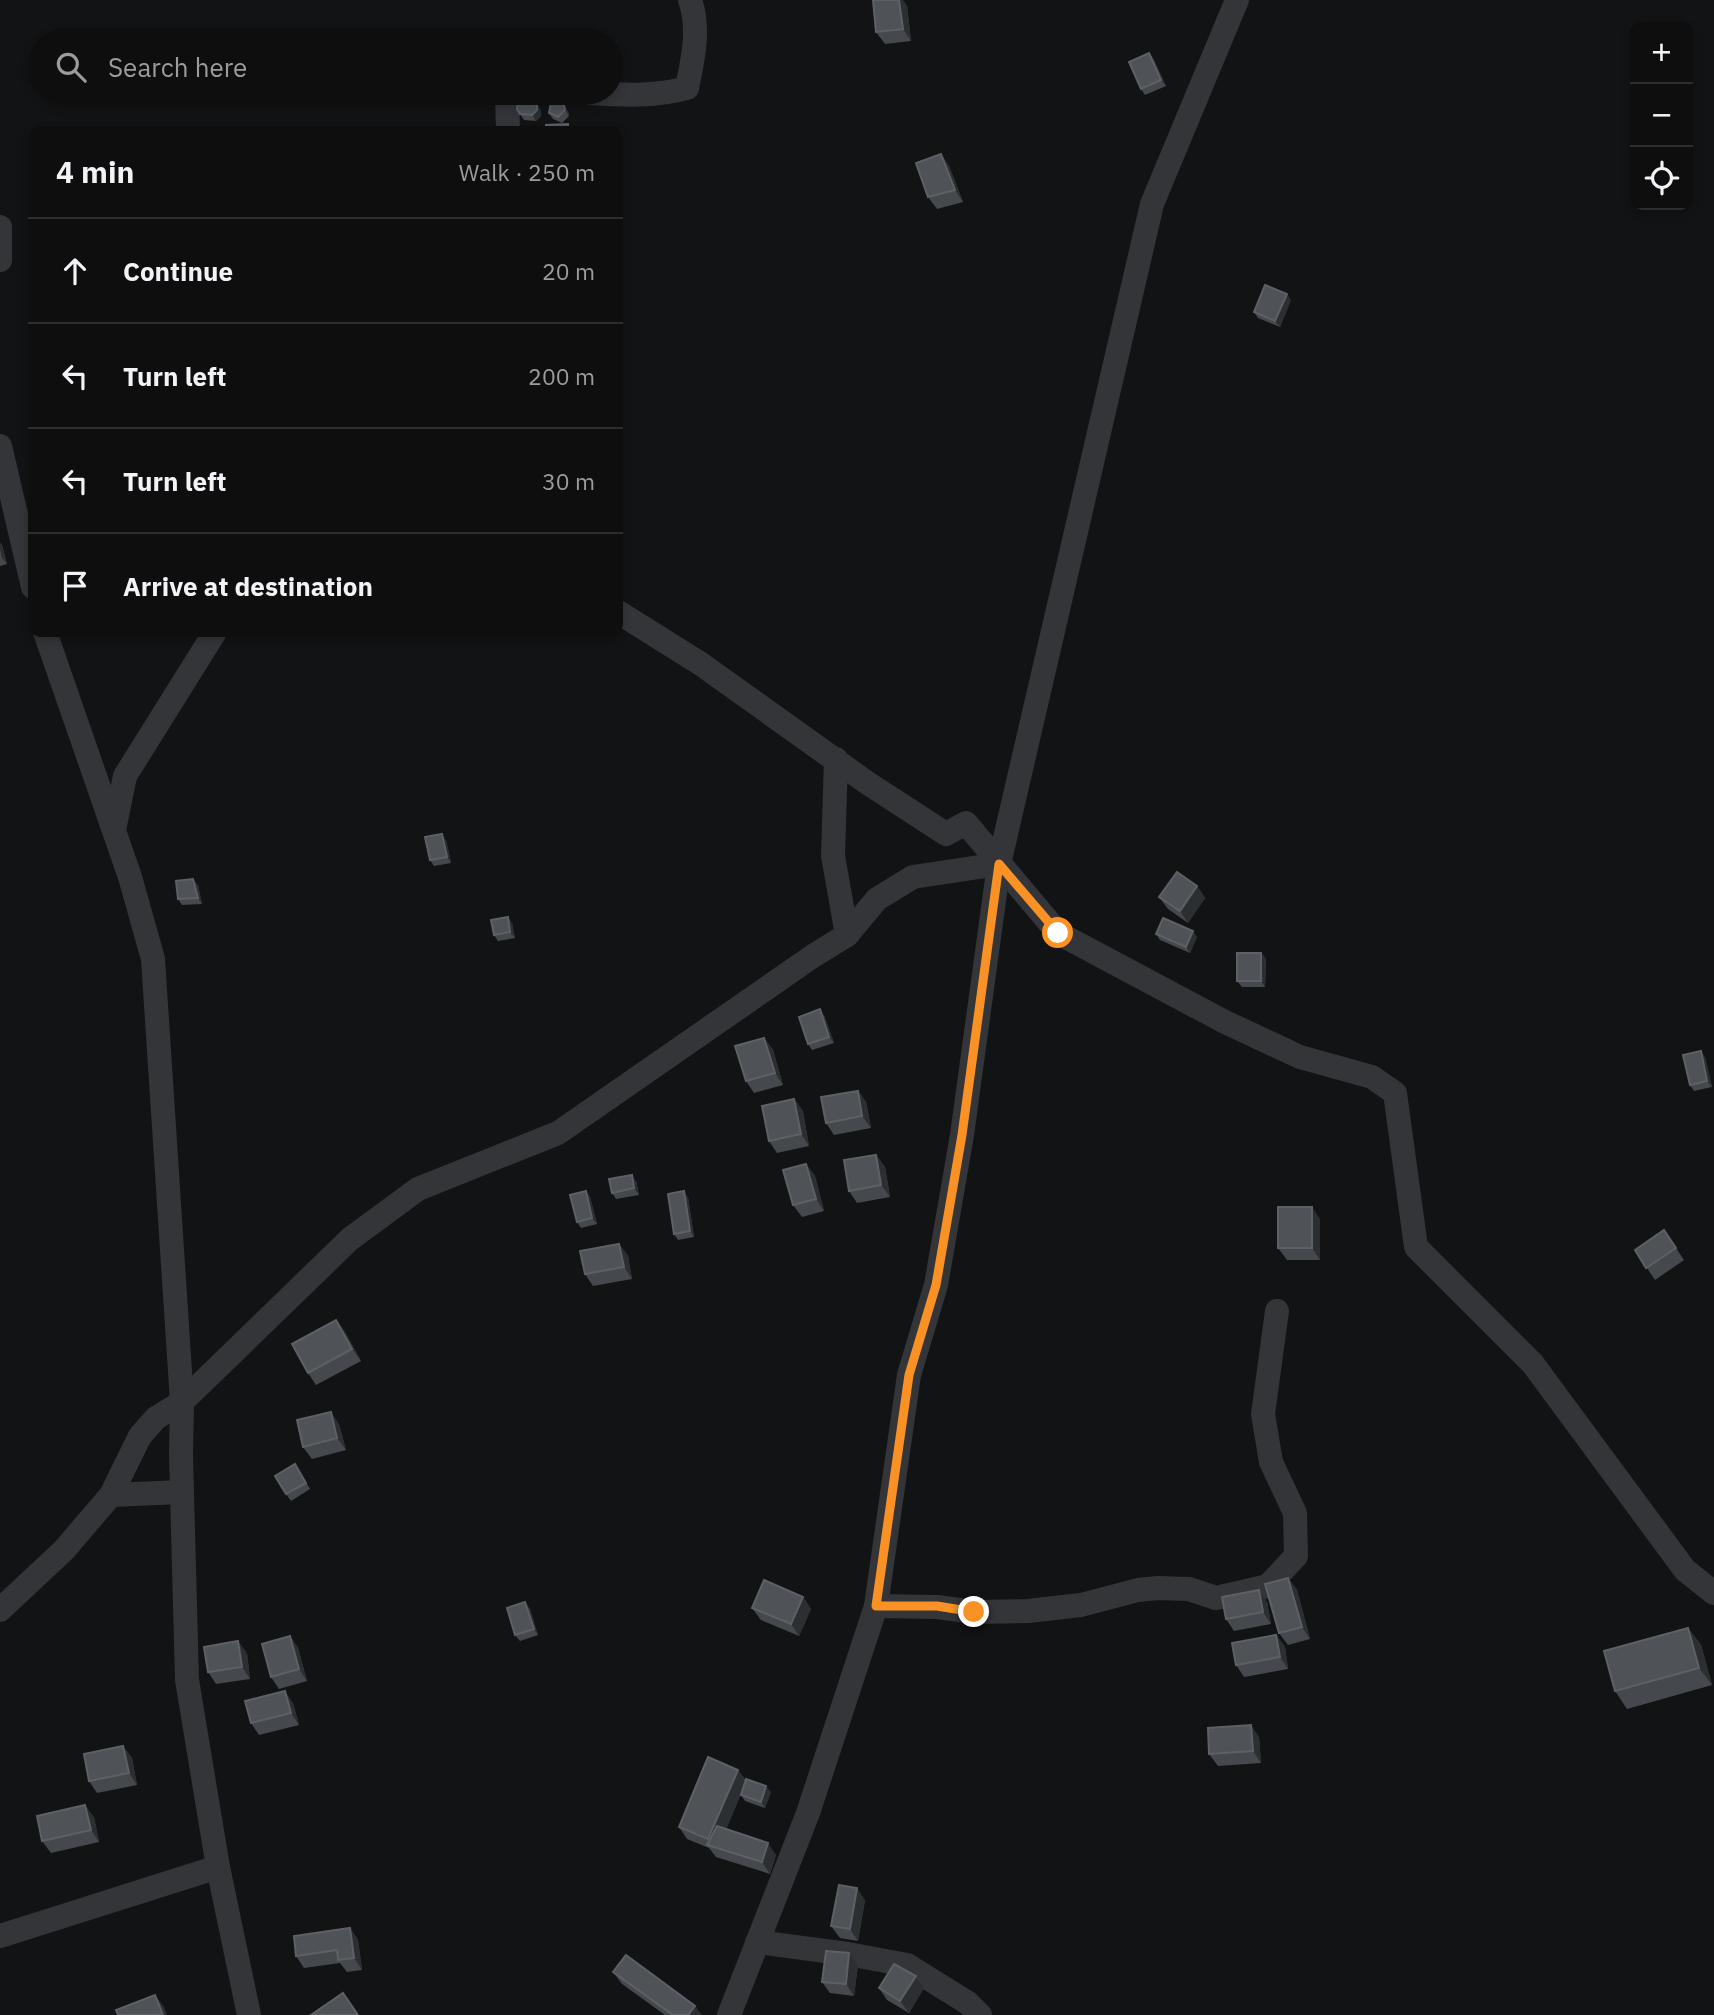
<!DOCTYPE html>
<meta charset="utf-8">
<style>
:root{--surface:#0e0e0f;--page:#1c1c1d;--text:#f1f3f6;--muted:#9b9c9e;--line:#2e2e2f}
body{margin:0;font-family:"IBM Plex Sans",sans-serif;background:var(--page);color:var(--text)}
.controls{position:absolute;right:21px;top:21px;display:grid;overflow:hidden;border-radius:14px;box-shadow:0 4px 10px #0003}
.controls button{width:63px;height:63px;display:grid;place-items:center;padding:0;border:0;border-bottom:2px solid var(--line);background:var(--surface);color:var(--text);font:35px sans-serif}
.stop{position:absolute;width:21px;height:21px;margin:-16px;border:5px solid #fa9124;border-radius:50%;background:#fff}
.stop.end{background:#fa9124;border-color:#fff;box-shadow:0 2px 7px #0008}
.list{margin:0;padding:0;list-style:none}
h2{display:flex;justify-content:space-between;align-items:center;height:91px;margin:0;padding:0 28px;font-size:30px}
h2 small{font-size:23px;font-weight:400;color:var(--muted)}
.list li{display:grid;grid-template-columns:46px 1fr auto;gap:21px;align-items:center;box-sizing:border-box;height:105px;padding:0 28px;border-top:2px solid var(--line)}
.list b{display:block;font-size:26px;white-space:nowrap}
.list em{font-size:23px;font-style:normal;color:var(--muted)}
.icon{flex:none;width:38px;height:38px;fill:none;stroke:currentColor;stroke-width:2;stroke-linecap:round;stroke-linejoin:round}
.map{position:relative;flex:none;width:1714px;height:2015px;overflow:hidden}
.search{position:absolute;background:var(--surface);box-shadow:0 4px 10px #0003;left:28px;top:28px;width:595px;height:77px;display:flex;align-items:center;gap:18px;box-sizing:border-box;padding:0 24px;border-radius:38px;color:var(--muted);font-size:26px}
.panel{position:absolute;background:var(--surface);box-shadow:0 4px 10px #0003;left:28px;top:126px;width:595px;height:511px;border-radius:14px}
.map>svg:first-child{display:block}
</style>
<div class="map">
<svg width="1714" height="2015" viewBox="0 0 1714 2015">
<rect width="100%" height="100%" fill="#121314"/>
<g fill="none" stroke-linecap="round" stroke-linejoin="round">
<g stroke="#333539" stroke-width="24">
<path d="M589 93C622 95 655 97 687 88 693 59 700 28 690 0"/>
<polyline points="508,131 507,96 517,93"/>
<polyline points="0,227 0,260"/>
<polyline points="0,446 33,587"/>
<polyline points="618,612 701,664 866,782 946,834 966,823 1058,933 1225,1022 1300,1057 1372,1077 1395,1093 1416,1247 1533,1364 1685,1570 1714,1593"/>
<polyline points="45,632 130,877 153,959 182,1402 181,1455 187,1680 218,1867 249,2015"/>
<polyline points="836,759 833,856 847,935"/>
<polyline points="114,830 125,776 215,632"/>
<polyline points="111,1495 182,1492"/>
<polyline points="876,1606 937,1607 974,1612 1028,1611 1081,1605 1138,1590 1158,1588 1189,1589 1216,1598 1268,1586 1296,1556 1295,1513 1271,1462 1263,1414 1277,1311"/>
<polyline points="0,1610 64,1550 111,1495 140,1436 156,1418 182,1402 350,1239 418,1189 558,1133 813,956 847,935 877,899 913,877 999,864"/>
<polyline points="0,1936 218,1867"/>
<polyline points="757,1942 848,1954 907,1965 968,2003 980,2015"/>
<polyline points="729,2015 808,1813 876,1606 909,1375 936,1285 962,1135 999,864 1152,204 1237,0"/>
</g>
</g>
<g fill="#45484c">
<polygon points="907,6 911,41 885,44 876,32"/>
<polygon points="1149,53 1154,60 1166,86 1145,95 1141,89"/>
<polygon points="551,102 568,111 569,116 562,123 553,119 549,113"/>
<polygon points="517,109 541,110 541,116 536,121 524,120"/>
<polygon points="941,154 949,166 963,202 937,209 928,197"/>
<polygon points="1291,300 1280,327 1258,318 1254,312"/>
<polygon points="0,543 2,545 7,564 0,566"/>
<polygon points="446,840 451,863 434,866 430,860"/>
<polygon points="198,885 202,904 182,905 178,899"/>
<polygon points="1197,886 1205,898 1188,923 1168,909 1159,897"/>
<polygon points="512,923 515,938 498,941 494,935"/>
<polygon points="1156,934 1197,937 1190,953 1160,940"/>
<polygon points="1261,953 1266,959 1265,987 1242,987 1237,981"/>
<polygon points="824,1015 834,1043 812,1050 808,1044"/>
<polygon points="764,1038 773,1050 783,1085 754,1093 746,1081"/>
<polygon points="1705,1057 1712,1087 1694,1091 1690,1085"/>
<polygon points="858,1091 866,1102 871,1128 834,1135 826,1123"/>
<polygon points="794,1099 803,1111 809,1146 777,1153 769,1141"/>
<polygon points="876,1155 885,1167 890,1197 857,1203 849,1191"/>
<polygon points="806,1164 815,1176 824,1211 802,1217 793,1205"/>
<polygon points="636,1181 639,1195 616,1199 612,1193"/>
<polygon points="586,1191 590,1197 597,1224 581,1228 577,1222"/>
<polygon points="688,1197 694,1237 678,1240 674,1234"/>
<polygon points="1320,1219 1320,1260 1287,1260 1278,1248"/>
<polygon points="1664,1230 1684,1260 1655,1280 1635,1250"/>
<polygon points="619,1244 628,1256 632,1279 593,1286 585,1274"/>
<polygon points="336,1320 345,1332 361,1361 316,1385 308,1373"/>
<polygon points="339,1424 346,1450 312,1459 303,1447"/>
<polygon points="295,1464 310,1489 291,1501 286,1494"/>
<polygon points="1288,1578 1297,1590 1310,1639 1288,1645 1279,1633"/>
<polygon points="803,1597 811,1609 799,1636 761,1620 752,1608"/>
<polygon points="525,1602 530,1609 538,1635 520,1641 515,1635"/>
<polygon points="1267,1602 1271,1624 1234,1631 1226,1619"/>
<polygon points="1688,1628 1701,1645 1712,1685 1627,1709 1615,1691"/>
<polygon points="1276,1635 1285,1647 1288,1669 1244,1677 1236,1665"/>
<polygon points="290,1636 298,1648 307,1681 279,1689 271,1677"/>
<polygon points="247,1653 250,1679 216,1684 208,1672"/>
<polygon points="293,1703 299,1725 259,1735 251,1723"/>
<polygon points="1259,1737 1261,1763 1218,1766 1209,1754"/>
<polygon points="123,1746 132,1758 137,1785 97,1793 89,1781"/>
<polygon points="738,1770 746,1781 771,1792 765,1808 745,1801 741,1795 743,1789 726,1829 776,1855 770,1874 716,1857 709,1848 687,1839 679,1827"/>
<polygon points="94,1817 99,1842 51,1853 42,1841"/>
<polygon points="865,1900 858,1941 840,1938 831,1926"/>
<polygon points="350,1928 358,1940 362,1970 347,1972 340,1963 304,1968 296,1956"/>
<polygon points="858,1965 854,1996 830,1993 822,1982"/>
<polygon points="613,1972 702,2015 665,2015 622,1984"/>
<polygon points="916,1976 924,1988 909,2013 887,2000 879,1988"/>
</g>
<g fill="#2c2f31">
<polygon points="899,0 903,0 907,6 911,41 903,29"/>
<polygon points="1149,53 1154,60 1166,86 1161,80"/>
<polygon points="534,99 541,110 541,116 536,121 532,115"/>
<polygon points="564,105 568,111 569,116 565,110"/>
<polygon points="941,154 949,166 963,202 955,190"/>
<polygon points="1287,294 1291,300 1280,327 1275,321"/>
<polygon points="0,543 2,545 7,564 2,558 0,549"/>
<polygon points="442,834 446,840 451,863 447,857"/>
<polygon points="193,879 198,885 202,904 198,898"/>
<polygon points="1197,886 1205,898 1188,923 1180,911"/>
<polygon points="508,917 512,923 515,938 510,932"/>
<polygon points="1193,931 1197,937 1190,953 1186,947"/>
<polygon points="1261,953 1266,959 1265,987 1261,981"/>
<polygon points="820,1009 824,1015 834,1043 829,1037"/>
<polygon points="764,1038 773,1050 783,1085 775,1073"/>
<polygon points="1701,1051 1705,1057 1712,1087 1707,1081"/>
<polygon points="858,1091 866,1102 871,1128 862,1116"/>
<polygon points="794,1099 803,1111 809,1146 801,1134"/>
<polygon points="876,1155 885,1167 890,1197 881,1185"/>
<polygon points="806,1164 815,1176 824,1211 816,1199"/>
<polygon points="632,1175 636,1181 639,1195 634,1188"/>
<polygon points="586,1191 590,1197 597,1224 592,1218"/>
<polygon points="684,1191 688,1197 694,1237 690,1231"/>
<polygon points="1312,1207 1320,1219 1320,1260 1312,1248"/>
<polygon points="619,1244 628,1256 632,1279 624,1267"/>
<polygon points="336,1320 345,1332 361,1361 352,1349"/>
<polygon points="331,1412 339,1424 346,1450 337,1438"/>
<polygon points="1288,1578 1297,1590 1310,1639 1302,1627"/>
<polygon points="1259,1590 1267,1602 1271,1624 1263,1612"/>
<polygon points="803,1597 811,1609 799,1636 791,1624"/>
<polygon points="525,1602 530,1609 538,1635 534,1629"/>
<polygon points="1688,1628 1701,1645 1712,1685 1699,1668"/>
<polygon points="1276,1635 1285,1647 1288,1669 1280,1657"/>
<polygon points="290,1636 298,1648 307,1681 299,1669"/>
<polygon points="238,1641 247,1653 250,1679 242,1667"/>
<polygon points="285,1691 293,1703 299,1725 291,1713"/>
<polygon points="1251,1725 1259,1737 1261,1763 1253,1751"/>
<polygon points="123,1746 132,1758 137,1785 129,1773"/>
<polygon points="738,1770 746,1782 718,1849 714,1848 708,1839"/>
<polygon points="766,1786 771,1792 765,1808 761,1802"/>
<polygon points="85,1805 94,1817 99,1842 91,1830"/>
<polygon points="768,1843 776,1855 770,1874 762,1862"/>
<polygon points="857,1888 865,1900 858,1941 850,1929"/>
<polygon points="350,1928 358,1940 362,1970 354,1958"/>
<polygon points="849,1953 858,1965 854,1996 846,1984"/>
<polygon points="916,1976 924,1988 909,2013 900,2001"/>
<polygon points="155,1995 164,2007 167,2015 163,2015"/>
<polygon points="695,2006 702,2015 688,2015"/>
</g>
<g fill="#4f5357" stroke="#5c6166" stroke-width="2">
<polygon points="873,0 899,0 903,29 876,32"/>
<polygon points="1149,53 1161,80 1141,89 1129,62"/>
<polygon points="528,96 534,99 537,104 537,110 532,115 520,114 517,109 518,102 522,98"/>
<polygon points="555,100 564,105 565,110 558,117 549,113 551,102"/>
<polygon points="568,124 568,131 546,131 546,125"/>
<polygon points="941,154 955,190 928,197 916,163"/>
<polygon points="1265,285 1287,294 1275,321 1254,312"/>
<polygon points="442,834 447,857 430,860 425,837"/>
<polygon points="1177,872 1197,886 1180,911 1159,897"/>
<polygon points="193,879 198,898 178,899 176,881"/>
<polygon points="508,917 510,932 494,935 491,920"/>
<polygon points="1163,918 1193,931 1186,947 1156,934"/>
<rect x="1237" y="953" width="24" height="28"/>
<polygon points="820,1009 829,1037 808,1044 799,1017"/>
<polygon points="764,1038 775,1073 746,1081 735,1046"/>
<polygon points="1701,1051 1707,1081 1690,1085 1683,1055"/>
<polygon points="858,1091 862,1116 826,1123 821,1097"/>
<polygon points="794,1099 801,1134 769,1141 762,1106"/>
<polygon points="876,1155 881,1185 849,1191 844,1160"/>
<polygon points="806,1164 816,1199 793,1205 783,1170"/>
<polygon points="632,1175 634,1188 612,1193 609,1179"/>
<polygon points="586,1191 592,1218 577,1222 570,1195"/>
<polygon points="684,1191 690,1231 674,1234 668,1194"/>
<rect x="1278" y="1207" width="34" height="41"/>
<polygon points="1664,1230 1676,1248 1646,1268 1635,1250"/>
<polygon points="619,1244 624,1267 585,1274 580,1251"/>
<polygon points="336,1320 352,1349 308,1373 292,1344"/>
<polygon points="331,1412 337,1438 303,1447 297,1420"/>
<polygon points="295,1464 306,1483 286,1494 275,1476"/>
<polygon points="1288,1578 1302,1627 1279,1633 1265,1584"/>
<polygon points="764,1580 803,1597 791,1624 752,1608"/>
<polygon points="1259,1590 1263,1612 1226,1619 1222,1597"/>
<polygon points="525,1602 534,1629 515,1635 507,1608"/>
<polygon points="1688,1628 1699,1668 1615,1691 1604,1651"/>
<polygon points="1276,1635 1280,1657 1236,1665 1232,1643"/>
<polygon points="290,1636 299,1669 271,1677 262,1644"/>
<polygon points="238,1641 242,1667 208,1672 204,1647"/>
<polygon points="285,1691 291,1713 251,1723 245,1701"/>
<polygon points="1251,1725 1253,1751 1209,1754 1208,1728"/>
<polygon points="123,1746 129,1773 89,1781 84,1754"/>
<polygon points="708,1757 738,1770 708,1839 679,1827"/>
<polygon points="746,1779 766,1786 761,1802 741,1795"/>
<polygon points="85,1805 91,1830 42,1841 37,1816"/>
<polygon points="717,1826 768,1843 762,1862 707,1845"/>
<polygon points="839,1885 857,1888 850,1929 831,1926"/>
<polygon points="350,1928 354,1958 338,1960 337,1950 296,1956 294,1936"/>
<polygon points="826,1951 849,1953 846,1984 822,1982"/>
<polygon points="626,1955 695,2006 688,2015 673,2015 613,1972"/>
<polygon points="894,1964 916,1976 900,2001 879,1988"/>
<polygon points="343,1993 358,2015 311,2015"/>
<polygon points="155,1995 163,2015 118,2015 116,2010"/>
</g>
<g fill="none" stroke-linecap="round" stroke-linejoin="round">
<polyline stroke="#fa9124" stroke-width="9" points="974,1612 937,1606 876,1606 909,1375 936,1285 962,1135 999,864 1058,933"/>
</g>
</svg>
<div class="controls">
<button>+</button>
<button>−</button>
<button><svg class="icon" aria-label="locate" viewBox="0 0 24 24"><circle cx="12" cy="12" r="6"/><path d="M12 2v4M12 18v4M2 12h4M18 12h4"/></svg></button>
</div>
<div class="stop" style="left:1058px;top:933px"></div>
<div class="stop end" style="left:974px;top:1612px"></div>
<div class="search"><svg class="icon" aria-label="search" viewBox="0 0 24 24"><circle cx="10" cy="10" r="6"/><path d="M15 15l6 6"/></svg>Search here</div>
<section class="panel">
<h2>4 min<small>Walk · 250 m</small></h2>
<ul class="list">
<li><svg class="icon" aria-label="ahead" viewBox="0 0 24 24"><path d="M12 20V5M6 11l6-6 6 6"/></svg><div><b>Continue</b></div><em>20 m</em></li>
<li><svg class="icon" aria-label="left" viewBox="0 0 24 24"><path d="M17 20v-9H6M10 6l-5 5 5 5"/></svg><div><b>Turn left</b></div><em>200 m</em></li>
<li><svg class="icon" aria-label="left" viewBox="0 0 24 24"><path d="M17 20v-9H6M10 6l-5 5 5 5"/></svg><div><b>Turn left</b></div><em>30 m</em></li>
<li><svg class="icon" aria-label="arrive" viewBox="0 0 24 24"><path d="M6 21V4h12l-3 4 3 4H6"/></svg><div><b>Arrive at destination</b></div></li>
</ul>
</section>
</div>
